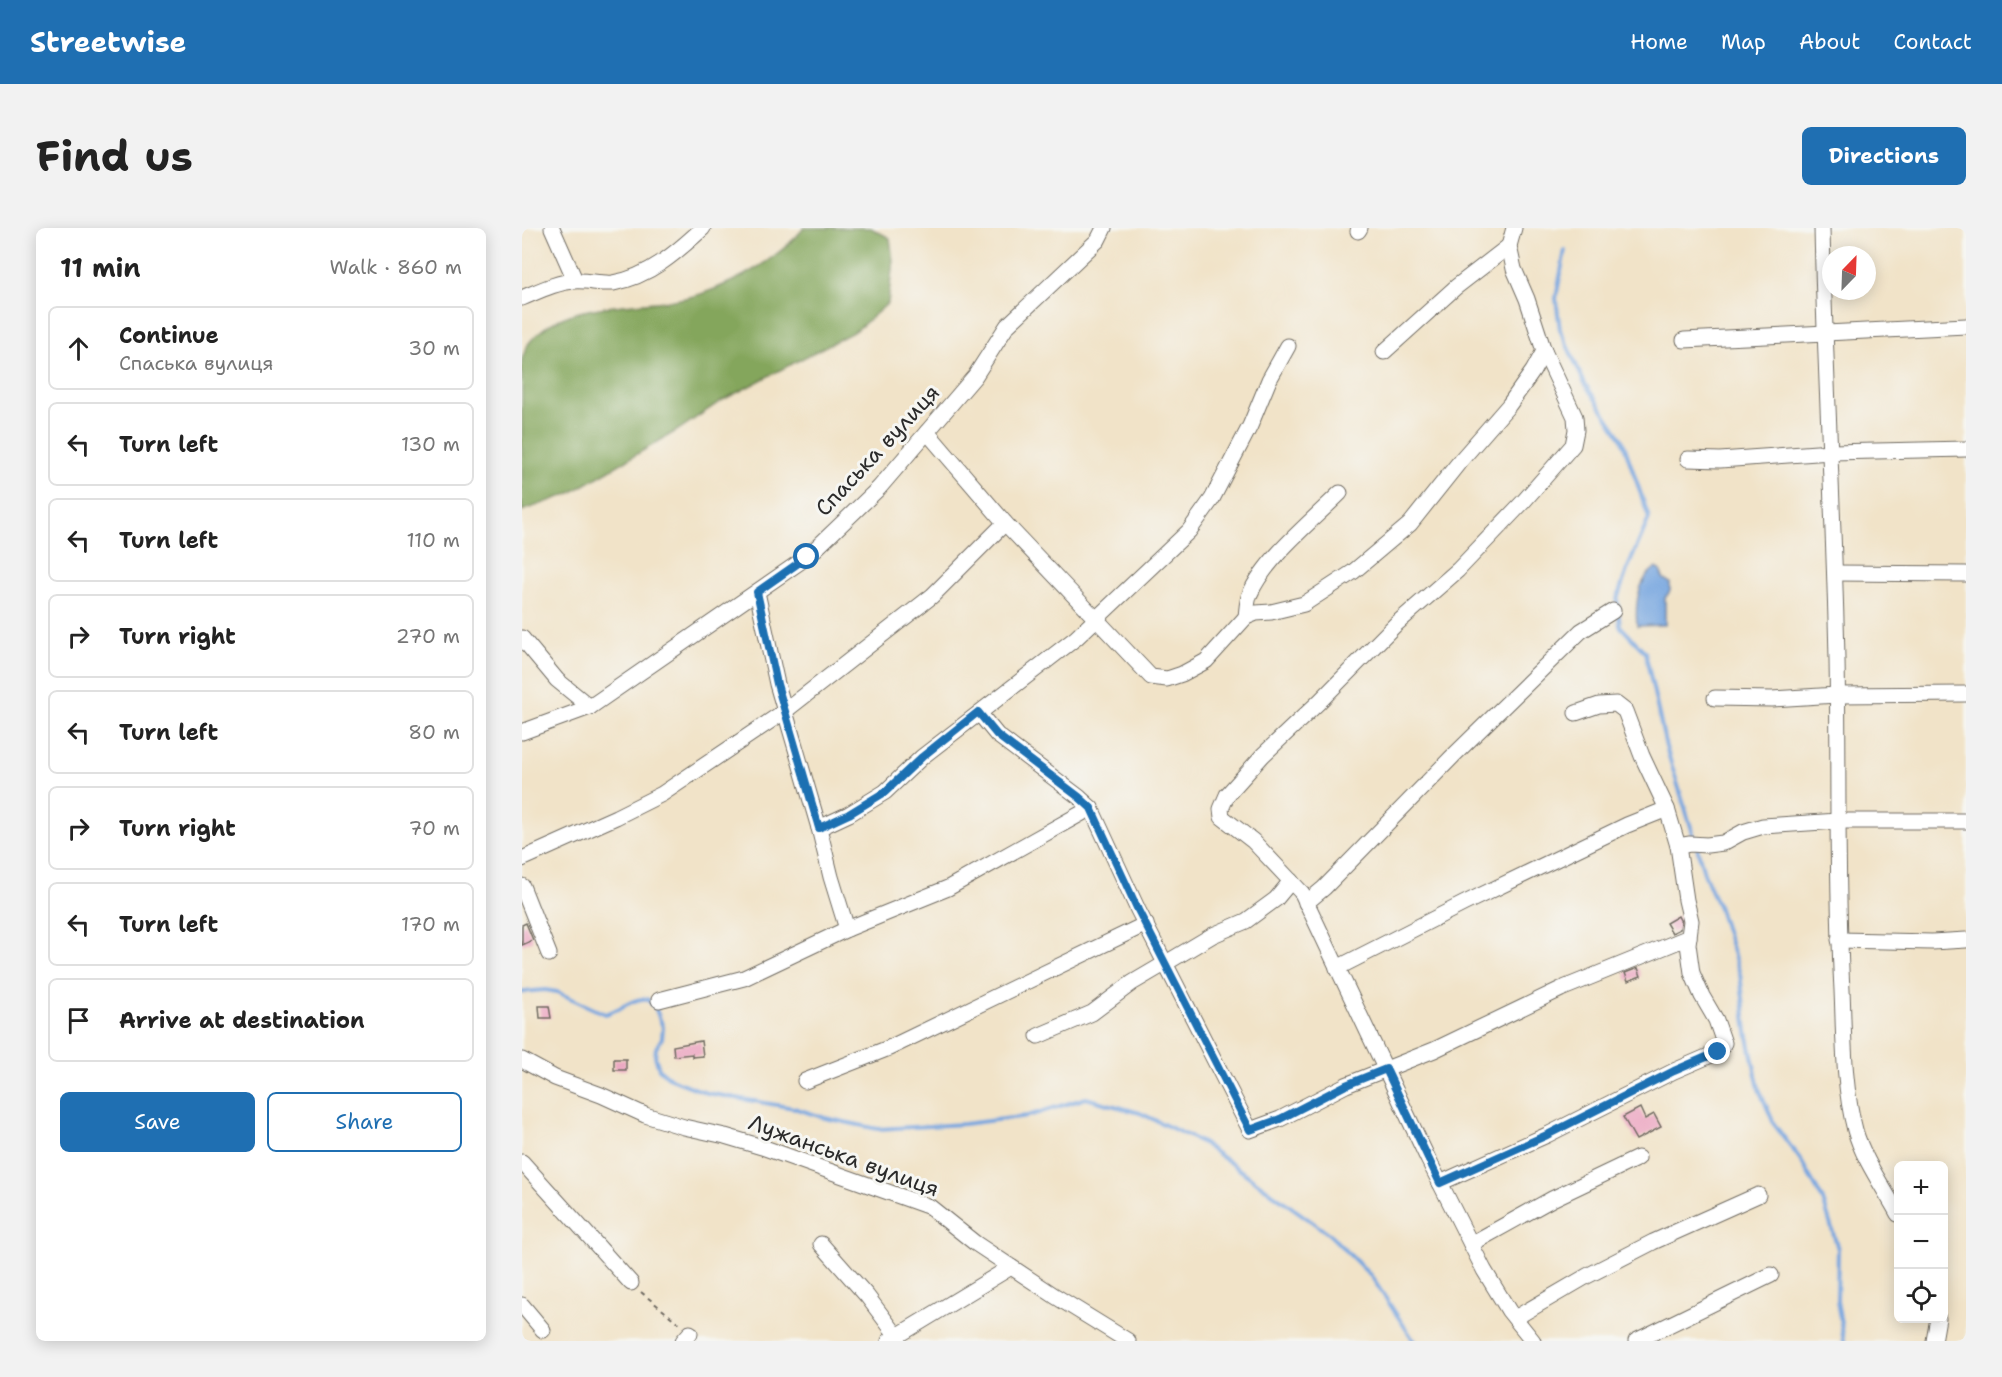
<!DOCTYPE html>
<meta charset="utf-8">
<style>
:root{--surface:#fff;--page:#f2f2f2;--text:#222;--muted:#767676;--line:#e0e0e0;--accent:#1f6fb2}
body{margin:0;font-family:"Shantell Sans",sans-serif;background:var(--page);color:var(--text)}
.controls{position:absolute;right:18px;bottom:18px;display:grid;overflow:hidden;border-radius:9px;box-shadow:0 3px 15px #0003}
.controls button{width:54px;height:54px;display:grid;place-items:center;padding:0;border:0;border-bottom:2px solid var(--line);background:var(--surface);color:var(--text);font:30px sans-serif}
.compass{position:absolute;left:1300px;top:18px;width:54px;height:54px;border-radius:50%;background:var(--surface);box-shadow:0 3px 15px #0003;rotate:23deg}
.stop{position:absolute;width:18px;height:18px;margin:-14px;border:4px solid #1f6fb2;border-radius:50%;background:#fff}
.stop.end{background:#1f6fb2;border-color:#fff;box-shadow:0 2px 6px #0008}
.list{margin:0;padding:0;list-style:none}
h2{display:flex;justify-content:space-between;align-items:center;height:78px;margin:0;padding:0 24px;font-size:26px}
h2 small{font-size:20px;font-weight:400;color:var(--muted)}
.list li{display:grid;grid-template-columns:39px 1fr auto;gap:18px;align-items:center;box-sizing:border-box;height:84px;margin:0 12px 12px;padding:0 12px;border:2px solid var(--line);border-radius:9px}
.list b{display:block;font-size:22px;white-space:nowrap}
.list p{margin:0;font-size:20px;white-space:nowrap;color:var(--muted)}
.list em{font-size:20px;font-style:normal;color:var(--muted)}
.actions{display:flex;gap:12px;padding:18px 24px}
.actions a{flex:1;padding:14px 0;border:2px solid var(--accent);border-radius:9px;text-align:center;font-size:21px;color:var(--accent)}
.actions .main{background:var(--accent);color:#fff}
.icon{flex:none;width:33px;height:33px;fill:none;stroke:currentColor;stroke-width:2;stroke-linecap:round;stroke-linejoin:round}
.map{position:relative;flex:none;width:1444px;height:1113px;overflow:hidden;border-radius:9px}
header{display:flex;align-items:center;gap:36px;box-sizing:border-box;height:84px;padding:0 30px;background:var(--accent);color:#fff}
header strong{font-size:28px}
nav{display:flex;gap:33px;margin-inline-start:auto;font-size:21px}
.intro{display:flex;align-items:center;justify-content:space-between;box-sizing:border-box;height:144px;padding:0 36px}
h1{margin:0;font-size:42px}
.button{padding:15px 27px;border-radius:9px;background:var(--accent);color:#fff;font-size:21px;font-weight:700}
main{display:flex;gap:36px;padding:0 36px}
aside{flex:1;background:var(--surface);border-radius:9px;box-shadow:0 3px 15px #0003}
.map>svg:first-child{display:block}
</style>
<header>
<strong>Streetwise</strong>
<nav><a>Home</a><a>Map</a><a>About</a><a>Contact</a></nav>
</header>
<div class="intro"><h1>Find us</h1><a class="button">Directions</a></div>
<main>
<aside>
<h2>11 min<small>Walk · 860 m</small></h2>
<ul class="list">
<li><svg class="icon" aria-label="ahead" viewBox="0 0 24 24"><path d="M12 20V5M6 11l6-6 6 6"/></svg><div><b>Continue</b><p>Спаська вулиця</p></div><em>30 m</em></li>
<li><svg class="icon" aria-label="left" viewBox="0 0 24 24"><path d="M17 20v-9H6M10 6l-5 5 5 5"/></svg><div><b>Turn left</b></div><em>130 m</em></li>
<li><svg class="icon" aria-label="left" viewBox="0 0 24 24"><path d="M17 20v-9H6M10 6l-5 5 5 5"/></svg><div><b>Turn left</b></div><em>110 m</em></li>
<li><svg class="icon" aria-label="right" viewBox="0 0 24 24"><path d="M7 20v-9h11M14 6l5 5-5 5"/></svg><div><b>Turn right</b></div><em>270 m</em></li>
<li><svg class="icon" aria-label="left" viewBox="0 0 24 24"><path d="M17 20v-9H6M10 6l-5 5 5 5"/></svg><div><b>Turn left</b></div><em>80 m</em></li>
<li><svg class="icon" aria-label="right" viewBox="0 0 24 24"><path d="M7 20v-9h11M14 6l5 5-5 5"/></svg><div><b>Turn right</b></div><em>70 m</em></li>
<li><svg class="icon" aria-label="left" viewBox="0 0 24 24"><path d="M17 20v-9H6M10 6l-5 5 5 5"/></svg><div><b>Turn left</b></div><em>170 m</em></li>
<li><svg class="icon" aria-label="arrive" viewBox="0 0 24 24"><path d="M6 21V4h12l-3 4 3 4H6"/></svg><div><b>Arrive at destination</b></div></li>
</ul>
<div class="actions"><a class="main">Save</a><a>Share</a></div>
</aside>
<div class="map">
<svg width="1444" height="1113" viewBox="0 0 1444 1113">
<rect width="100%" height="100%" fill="#f6f6f2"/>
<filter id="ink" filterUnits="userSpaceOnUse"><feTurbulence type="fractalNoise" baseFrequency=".0167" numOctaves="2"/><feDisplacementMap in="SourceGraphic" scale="12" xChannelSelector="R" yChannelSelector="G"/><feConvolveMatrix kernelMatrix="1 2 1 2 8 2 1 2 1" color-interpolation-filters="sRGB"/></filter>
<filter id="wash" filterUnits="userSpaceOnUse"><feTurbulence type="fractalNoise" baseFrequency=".008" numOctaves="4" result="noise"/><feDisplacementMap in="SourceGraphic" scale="24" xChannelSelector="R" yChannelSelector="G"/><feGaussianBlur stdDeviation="1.35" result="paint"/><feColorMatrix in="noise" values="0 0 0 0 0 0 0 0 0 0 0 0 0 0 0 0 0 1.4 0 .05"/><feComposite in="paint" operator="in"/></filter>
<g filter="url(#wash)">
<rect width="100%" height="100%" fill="#f1e3c8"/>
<path fill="#84a65b" stroke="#586843" stroke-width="1.5" d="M282 0H349L368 10 371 33 366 75 335 102 199 173 156 202 47 266 0 283V132C2 127 3 120 7 115 45 66 125 83 179 66 217 53 256 31 282 0Z"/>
<path fill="#76a5df" stroke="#506885" stroke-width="1.5" d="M1133 340 1138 342 1141 350 1148 355V363L1143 370V397L1115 398C1113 377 1115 353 1133 340Z"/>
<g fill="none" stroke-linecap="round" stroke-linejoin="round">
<g stroke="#76a5df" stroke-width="4">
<polyline points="1043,22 1034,70 1038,102 1063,156 1100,211 1127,290 1105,342 1095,371 1098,398 1123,424 1144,519 1173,612"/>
<polyline points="1175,619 1182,645 1196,678 1218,746 1225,804 1237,861 1252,896 1278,931 1301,972 1316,1021 1315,1073 1322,1113"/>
<path d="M0 764 23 762 35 764 83 786C97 783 112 769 125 771L133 779 141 799 140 810 134 820 133 828 137 841 149 851 185 865 272 880 303 890 356 901 442 896 506 888 564 870 618 885 679 914 807 1006 849 1048 892 1113"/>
</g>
</g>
<g id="blocks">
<g fill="#eca8c2">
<polygon points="1156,688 1159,694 1158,701 1150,705 1144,695"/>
<polygon points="4,695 11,712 0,717 0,697"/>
<polygon points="1116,740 1119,748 1106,753 1103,745"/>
<polygon points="17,778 27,778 29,790 18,790"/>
<polygon points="179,813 181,828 170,829 170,826 152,828 151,818"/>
<rect x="92" y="831" width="12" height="11"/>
<polygon points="1118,880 1123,891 1132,886 1139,899 1114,912 1101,889"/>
</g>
</g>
</g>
<g filter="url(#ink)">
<use href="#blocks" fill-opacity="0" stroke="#706b62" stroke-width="1.5"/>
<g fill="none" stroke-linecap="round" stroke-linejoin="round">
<g stroke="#706b62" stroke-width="17">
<g id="minor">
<polyline points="30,0 53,52"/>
<polyline points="992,0 987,18 992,41 1005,71 1022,123 1053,189 1054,202 1051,217 1001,274 936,342 873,397 797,474 741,527 705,567 699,581 700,589 731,613 780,665 906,931 962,1042 987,1083 1011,1113"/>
<path d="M1300 0C1303 144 1312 287 1315 431 1317 541 1314 652 1320 762 1322 808 1321 857 1333 902 1341 931 1362 960 1376 986"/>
<polyline points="836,3 838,0"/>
<path d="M0 70C17 63 35 54 53 53 65 52 78 56 91 55 127 49 155 24 181 0"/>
<polyline points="1162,112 1444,98"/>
<polyline points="862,124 934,59 987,18"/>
<polyline points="405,204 483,295 629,449 645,451 660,446 684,433 724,389 734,385 749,384 782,376 831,344 888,296 939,232 987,177 1011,143 1022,123"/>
<polyline points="1166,231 1198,232 1309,224 1444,221"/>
<polyline points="1313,345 1444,346"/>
<polyline points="235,364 255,456 297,600 309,649 325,701"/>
<path d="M724 389C725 381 725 372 728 366 742 332 791 292 818 265"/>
<polyline points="0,410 35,452 68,479"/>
<polyline points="1193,470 1250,471 1315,467 1444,466"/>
<polyline points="457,485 475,507 557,569 569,580 616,682 728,902 758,891 824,857 912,822 1039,761 1167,709"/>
<polyline points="0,504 68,479 285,329 357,260 453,148 485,98 576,12 582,0"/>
<polyline points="297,600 327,586 363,564 400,529 554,410 667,303 690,271 728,198 747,152 766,118"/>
<polyline points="1156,618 1168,616 1185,617 1201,615 1221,604 1241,598 1316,593 1444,593"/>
<polyline points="0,631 94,589 140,566 263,483 410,368 483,295"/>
<polyline points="0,658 27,726"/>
<polyline points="784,675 802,660 931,528 1059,403 1091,383"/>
<polyline points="1317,712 1410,714 1444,712"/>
<polyline points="815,740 943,675 1105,597 1145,581"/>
<polyline points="137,772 222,750 325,701 426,660 569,580"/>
<polyline points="516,808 570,785 610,755 644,735 691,707 724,693 754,671 769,653"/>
<polyline points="0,832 33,850 79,867 123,887 162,899 203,908 240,919 408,979 453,1015 533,1068 606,1113"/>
<polyline points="283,853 367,820 624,696"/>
<polyline points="0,934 109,1055"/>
<polyline points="918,955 1025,907 1152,843 1196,824 1202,815 1194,792 1180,768 1170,745 1166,716 1169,693 1164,672 1156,618 1145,581 1120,528 1103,483 1094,476 1077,477 1054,485"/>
<polyline points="299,1016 345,1068 375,1108"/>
<polyline points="949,1016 1030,971 1116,930"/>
<polyline points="0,1077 21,1102"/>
<polyline points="993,1090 1065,1048 1131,1014 1236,967"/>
<polyline points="161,1113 168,1105"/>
<polyline points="367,1113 489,1039"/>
<polyline points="1114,1113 1249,1047"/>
<polyline points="1412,1113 1416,1090"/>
</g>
</g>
<polyline stroke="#706b62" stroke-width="2" stroke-dasharray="4.5 4.5" stroke-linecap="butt" points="119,1064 159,1097"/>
<use href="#minor" stroke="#fff" stroke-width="15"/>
</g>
</g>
<g fill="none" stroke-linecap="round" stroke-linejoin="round" filter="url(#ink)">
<polyline stroke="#1f6fb2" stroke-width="8" points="285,329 235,364 255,456 297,600 327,586 363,564 400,529 456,484 475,507 557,569 569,580 616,682 728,902 758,891 824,857 864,841 918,955 1025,907 1152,843 1196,824"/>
</g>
<g text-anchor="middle" stroke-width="6" stroke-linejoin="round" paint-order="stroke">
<g font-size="22" fill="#2b2b2b" stroke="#f6f6f2">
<text transform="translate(355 222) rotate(-47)" y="8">Спаська вулиця</text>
<text transform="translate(322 927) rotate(20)" y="8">Лужанська вулиця</text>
</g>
</g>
</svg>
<div class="controls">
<button>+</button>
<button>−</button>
<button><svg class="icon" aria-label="locate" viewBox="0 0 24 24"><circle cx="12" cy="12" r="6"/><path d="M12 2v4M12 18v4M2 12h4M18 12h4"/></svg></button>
</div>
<svg class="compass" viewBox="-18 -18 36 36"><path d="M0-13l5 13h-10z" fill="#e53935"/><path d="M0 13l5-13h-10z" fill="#767676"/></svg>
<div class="stop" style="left:285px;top:329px"></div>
<div class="stop end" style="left:1196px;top:824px"></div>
</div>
</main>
